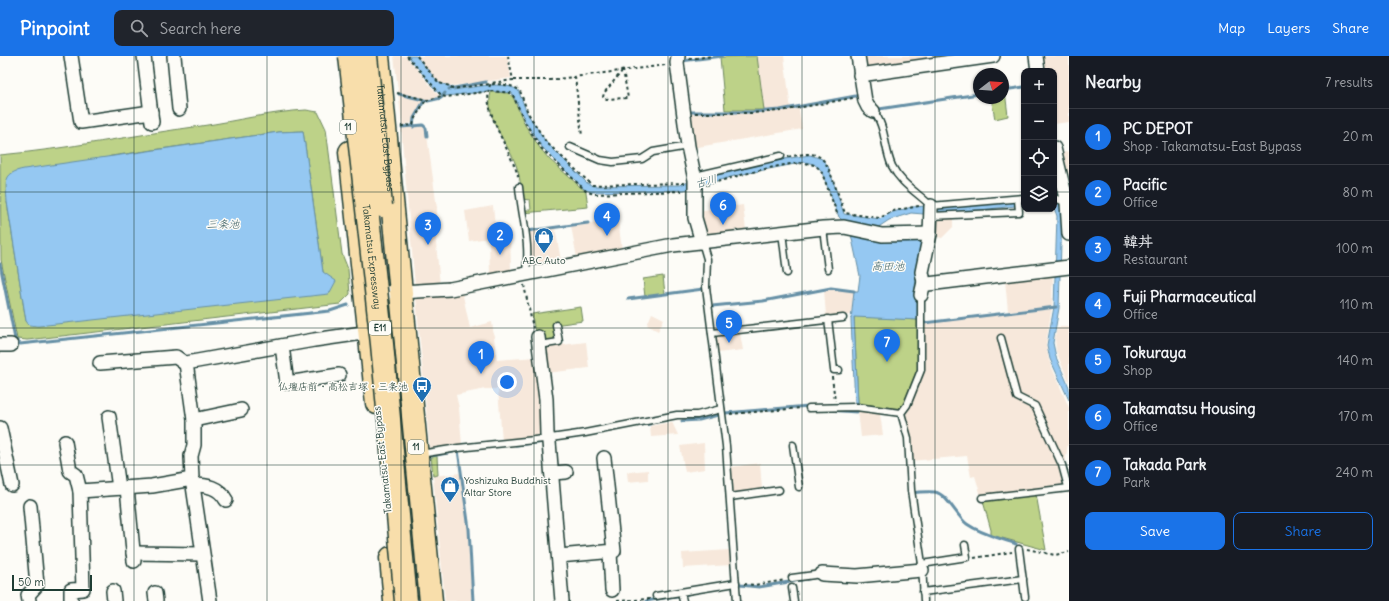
<!DOCTYPE html>
<meta charset="utf-8">
<style>
:root{--surface:#171b24;--page:#20242c;--text:#f1f3f6;--muted:#9ea1a6;--line:#363941;--accent:#1a73e8}
body{margin:0;font-family:Delius,"Klee One",sans-serif;background:var(--page);color:var(--text)}
.controls{position:absolute;right:12px;top:12px;display:grid;overflow:hidden;border-radius:8px;box-shadow:0 1px 3px #0004}
.controls button{width:36px;height:36px;display:grid;place-items:center;padding:0;border:0;border-bottom:1px solid var(--line);background:var(--surface);color:var(--text);font:20px sans-serif}
.compass{position:absolute;left:973px;top:12px;width:36px;height:36px;border-radius:50%;background:var(--surface);box-shadow:0 1px 3px #0004;rotate:73deg}
.scale{position:absolute;left:12px;bottom:10px;width:80px;box-sizing:border-box;padding-left:4px;border:2px solid #1f3d34;border-top:0;font-size:11px;line-height:14px;white-space:nowrap;color:#1f3d34;-webkit-text-stroke:3px #fdfcf7;paint-order:stroke}
.you{position:absolute;left:507px;top:326px;width:14px;height:14px;margin:-10px;border:3px solid #fff;border-radius:50%;background:#1a73e8;box-shadow:0 0 0 6px #1a73e833}
.badge{display:grid;place-items:center;width:26px;height:26px;border-radius:50%;background:var(--accent);color:#fff;font-size:13px;font-weight:700}
.pin{position:absolute;translate:-50% -33px;filter:drop-shadow(0 1px 2px #0008)}
.pin::after{content:'';position:absolute;top:21px;width:14px;height:12px;background:inherit;clip-path:polygon(0 0,100% 0,50% 100%)}
.list{margin:0;padding:0;list-style:none}
h2{display:flex;justify-content:space-between;align-items:center;height:52px;margin:0;padding:0 16px;font-size:17px}
h2 small{font-size:13px;font-weight:400;color:var(--muted)}
.list li{display:grid;grid-template-columns:26px 1fr auto;gap:12px;align-items:center;box-sizing:border-box;height:56px;padding:0 16px;border-top:1px solid var(--line)}
.list b{display:block;font-size:15px;white-space:nowrap}
.list p{margin:0;font-size:13px;white-space:nowrap;color:var(--muted)}
.list em{font-size:13px;font-style:normal;color:var(--muted)}
.actions{display:flex;gap:8px;padding:12px 16px}
.actions a{flex:1;padding:9px 0;border:1px solid var(--accent);border-radius:8px;text-align:center;font-size:14px;color:var(--accent)}
.actions .main{background:var(--accent);color:#fff}
.icon{flex:none;width:22px;height:22px;fill:none;stroke:currentColor;stroke-width:2;stroke-linecap:round;stroke-linejoin:round}
.map{position:relative;flex:none;width:1069px;height:545px;overflow:hidden}
header{display:flex;align-items:center;gap:24px;box-sizing:border-box;height:56px;padding:0 20px;background:var(--accent);color:#fff}
header strong{font-size:19px}
nav{display:flex;gap:22px;margin-inline-start:auto;font-size:14px}
.search{width:280px;height:36px;background:var(--page);display:flex;align-items:center;gap:10px;box-sizing:border-box;padding:0 14px;border-radius:8px;color:var(--muted);font-size:15px}
main{display:flex}
aside{flex:1;background:var(--surface)}
.map>svg:first-child{display:block}
</style>
<header>
<strong>Pinpoint</strong>
<div class="search"><svg class="icon" aria-label="search" viewBox="0 0 24 24"><circle cx="10" cy="10" r="6"/><path d="M15 15l6 6"/></svg>Search here</div>
<nav><a>Map</a><a>Layers</a><a>Share</a></nav>
</header>
<main>
<div class="map">
<svg width="1069" height="545" viewBox="0 0 1069 545">
<rect width="100%" height="100%" fill="#fdfcf7"/>
<filter id="ink" filterUnits="userSpaceOnUse"><feTurbulence type="fractalNoise" baseFrequency=".025" numOctaves="2"/><feDisplacementMap in="SourceGraphic" scale="8" xChannelSelector="R" yChannelSelector="G"/><feConvolveMatrix kernelMatrix="1 2 1 2 8 2 1 2 1" color-interpolation-filters="sRGB"/></filter>
<g filter="url(#ink)">
<g fill="#f7e8db">
<polygon points="394,0 406,0 439,40 423,45 412,67 402,69"/>
<polygon points="417,0 507,0 511,22 451,30 439,27"/>
<polygon points="757,0 784,0 791,54 799,53 802,73 692,92 688,58 764,57"/>
<polygon points="861,0 970,0 867,14"/>
<polygon points="1040,0 1069,0 1069,66 1054,68 1054,15 1042,15"/>
<polygon points="423,69 426,72 437,152 436,187 440,229 415,229 401,72"/>
<polygon points="1069,95 1069,136 1059,98"/>
<polygon points="743,149 746,174 708,180 702,178 697,155"/>
<polygon points="493,150 496,178 510,176 511,215 490,219 489,182 469,185 465,155"/>
<polygon points="953,160 953,171 942,182 933,180 934,164"/>
<polygon points="618,163 622,194 577,202 571,170"/>
<polygon points="555,171 561,205 529,212 527,176"/>
<polygon points="1053,217 1052,251 1008,255 1005,224"/>
<polygon points="832,233 854,236 851,259 826,260 824,234"/>
<polygon points="462,235 470,272 492,266 497,304 536,301 544,382 502,385 498,333 485,333 456,339 459,352 462,389 430,395 416,242 429,242"/>
<polygon points="1052,251 1046,288 1049,304 1069,352 1069,380 1065,409 1069,426 1069,439 1066,428 981,440 975,420 971,421 967,400 910,405 905,361 923,317 923,268"/>
<polygon points="652,257 664,263 658,275 647,269"/>
<polygon points="1057,271 1069,271 1069,326 1056,295 1055,283"/>
<polygon points="740,278 743,294 717,297 715,281"/>
<polygon points="586,286 589,312 547,317 544,295 546,291"/>
<polygon points="858,355 880,358 883,379 861,381"/>
<polygon points="672,366 678,379 651,381 650,370"/>
<polygon points="704,387 705,413 685,416 680,390"/>
<polygon points="760,407 762,433 733,437 731,411"/>
<polygon points="648,414 648,424 628,426 627,416"/>
<polygon points="461,417 469,474 472,545 445,545 433,420"/>
<polygon points="730,494 731,509 683,512 682,497"/>
</g>
<g fill="#bdd288" stroke="#6e885e" fill-rule="evenodd">
<polygon points="757,0 764,54 725,54 720,1"/>
<polygon points="1005,35 1008,60 995,63 991,42 1003,42 1003,36"/>
<path d="M491 36 508 37 513 41 525 69 540 92 549 103 586 136 588 151 523 157V154H531L530 144 522 143C521 131 520 120 516 109 508 87 484 61 491 36Z"/>
<path d="M306 54 318 56 326 73 342 198 348 213 350 238 340 248 27 284 17 283 1 204 0 99C67 93 134 79 201 70 237 65 270 56 306 54ZM303 75 323 216 26 265 7 146 111 100 279 76Z"/>
<polygon points="663,220 665,238 645,241 643,223"/>
<polygon points="581,251 583,265 554,269 556,284 546,285 535,278 532,258"/>
<polygon points="854,260 919,264 919,315 906,348 897,353 858,347"/>
<polygon points="437,400 438,419 433,420 431,401"/>
<polygon points="1036,438 1046,494 991,479 991,474 983,445"/>
</g>
<g fill="#95c8f2" stroke="#6690a6">
<path d="M408 0H416L439 27 450 30 452 34C472 32 500 24 518 34L527 57 546 86 587 127 593 130 680 129 707 120 758 107 810 99 822 103 828 110 844 158 880 163 893 156 912 151 1024 143V149L936 159 911 157 889 164 877 172 843 165 839 161 821 114 814 108 805 106 738 119 684 134 591 136 584 133 542 91 526 67 512 37 491 35 446 40 439 38Z"/>
<path d="M303 75 323 216 336 225 329 238 38 270 29 269 26 265 7 146C6 127 2 117 24 113L279 76Z"/>
<polygon points="1054,144 1059,147 1062,155 1059,252 1053,287 1056,301 1069,331 1069,344 1050,303 1047,289 1054,251 1057,160 1054,152"/>
<polygon points="851,178 912,179 921,187 914,238 918,242 919,264 854,261 858,347 855,347 851,264 854,235 858,235 860,220"/>
</g>
<g fill="none" stroke-linecap="round" stroke-linejoin="round">
<g stroke="#6690a6" stroke-width="3">
<polyline points="681,5 722,0"/>
<polyline points="449,33 486,26"/>
<polyline points="1003,34 1024,31"/>
<polyline points="399,38 428,45 441,42 445,37"/>
<polyline points="879,53 979,38"/>
<polyline points="686,56 752,56 780,54 861,39"/>
<polyline points="402,71 423,69 426,72 427,80"/>
<polyline points="413,71 414,62 424,45"/>
<polyline points="527,175 588,167"/>
<polyline points="0,208 15,283 20,288 330,255 348,249"/>
<polyline points="628,243 703,233"/>
<polyline points="712,250 763,245 831,232 854,235"/>
<polyline points="924,267 1056,251"/>
<polyline points="827,354 857,356 857,347"/>
<polyline points="725,357 809,350"/>
<polyline points="682,365 699,364 718,359"/>
<polyline points="639,369 650,368"/>
<polyline points="516,389 546,386"/>
<polyline points="458,394 469,473 473,545"/>
<polyline points="431,400 453,396"/>
<path d="M910 437C918 436 927 435 935 436 947 438 957 461 967 468 981 478 999 482 1016 488"/>
<polyline points="740,529 759,531 813,522"/>
<polyline points="646,545 688,538"/>
</g>
<g stroke="#1f3d34" stroke-width="9">
<g id="lane">
<path d="M873 55C886 69 884 93 892 110 901 128 917 136 931 150L1024 142"/>
<polyline points="570,91 600,104 613,106 642,103 653,96 688,90"/>
<polyline points="695,120 781,100"/>
<path d="M519 131C521 157 532 192 525 218"/>
<polyline points="1054,142 1065,146"/>
<polyline points="931,160 1019,156 1018,143"/>
<polyline points="823,172 828,213"/>
<polyline points="782,176 787,217"/>
<polyline points="702,186 707,203 706,231 726,390 737,545"/>
<polyline points="921,239 921,314 907,349 901,357 908,382 911,434 922,508 924,545"/>
<polyline points="828,263 834,314 839,314"/>
<polyline points="712,277 843,262"/>
<polyline points="1001,282 1017,341 1035,350 1062,409 1068,431"/>
<polyline points="539,289 559,286 556,269"/>
<polyline points="809,352 856,351 901,357"/>
<polyline points="793,389 799,431"/>
<polyline points="420,398 458,392 544,383 585,377 677,359 697,359 721,353"/>
<polyline points="730,441 779,434"/>
<polyline points="982,442 1069,432"/>
<polyline points="1019,493 1025,541"/>
<polyline points="922,508 967,501 965,489"/>
<polyline points="792,522 822,518"/>
<polyline points="792,532 794,545"/>
<polyline points="923,536 1023,523"/>
<polyline points="656,540 736,527"/>
<polyline points="682,541 683,545"/>
</g>
</g>
<g stroke="#1f3d34" stroke-width="16">
<g id="street">
<polyline points="71,0 81,66 151,56"/>
<polyline points="144,0 152,66"/>
<polyline points="174,0 179,53"/>
<polyline points="678,0 677,7 688,90 695,124 695,162 702,186"/>
<polyline points="858,0 865,45 868,51 873,55"/>
<polyline points="1036,0 1038,15"/>
<polyline points="860,19 993,0"/>
<polyline points="1054,92 1067,147 1069,178"/>
<polyline points="930,178 931,150"/>
<polyline points="370,238 450,233 673,189 823,172 844,171 882,179 930,178 922,216 924,226 928,228 1069,211"/>
<polyline points="921,239 924,226"/>
<polyline points="538,281 546,343 547,378 549,386 562,545"/>
<polyline points="0,289 11,289"/>
<polyline points="282,290 287,327 339,319"/>
<polyline points="100,307 176,301 187,309"/>
<polyline points="109,361 119,432"/>
<polyline points="194,364 241,354"/>
<polyline points="0,372 12,429"/>
<polyline points="65,386 70,415 76,419 80,435"/>
<polyline points="552,417 566,416"/>
<path d="M193 429C207 429 219 431 226 444"/>
<polyline points="127,432 134,505"/>
<polyline points="610,496 612,534"/>
<polyline points="133,497 202,498"/>
<polyline points="559,500 614,495 604,402"/>
<polyline points="822,518 857,520 922,514"/>
<polyline points="113,535 114,545"/>
<polyline points="155,537 156,545"/>
<polyline points="29,545 28,539 37,529 30,450"/>
<polyline points="71,545 71,534 83,533 80,435 152,430 192,423"/>
<polyline points="210,545 192,423 191,400 194,389 194,364 186,307 314,284 370,276"/>
</g>
</g>
<g stroke="#1f3d34" stroke-width="25">
<g id="highway">
<path id="s1" d="M378 0 431 545"/>
<polyline points="350,96 377,347"/>
<polyline points="391,502 395,545"/>
</g>
</g>
<g stroke="#1f3d34" stroke-width="2" stroke-dasharray="3 3" stroke-linecap="butt">
<polyline points="407,0 442,40 446,41 491,35 512,37 526,68 541,92 587,136 595,138 683,135"/>
<path d="M417 0 439 27 450 30 452 33C469 31 506 22 520 35L528 57 546 86 592 129 685 127"/>
<path d="M508 0 513 24 491 27C478 52 514 98 519 124"/>
<polyline points="689,3 712,0"/>
<polygon points="623,14 628,42 605,43 603,41 604,37"/>
<polyline points="575,21 582,80"/>
<polyline points="513,24 550,24 666,9"/>
<polyline points="397,37 428,44 441,40"/>
<polyline points="695,57 751,57 781,55 853,42"/>
<polyline points="401,70 413,69 415,62 426,44"/>
<path d="M788 101C819 94 824 98 834 127 838 137 841 147 845 157L880 162 893 155 919 150"/>
<path d="M706 129C728 123 791 103 810 108 816 109 819 112 822 117L838 160"/>
<polyline points="524,229 533,272"/>
<polyline points="832,321 835,345"/>
<polyline points="730,358 801,352"/>
<polyline points="1027,493 1055,499 1069,496"/>
<polyline points="974,502 1012,496"/>
<polyline points="744,528 755,529 785,524"/>
<polyline points="617,545 650,543"/>
</g>
<use href="#lane" stroke="#fdfcf7" stroke-width="6"/>
<use href="#street" stroke="#fdfcf7" stroke-width="13"/>
<use href="#highway" stroke="#f8deab" stroke-width="22"/>
<g stroke="#1f3d34" stroke-width="25" stroke-linecap="butt">
<g id="highway-bridge">
<path id="s2" d="M350 0 382 288 406 545"/>
<polyline points="366,0 381,150"/>
</g>
</g>
<use href="#highway-bridge" stroke="#f8deab" stroke-width="22"/>
</g>
</g>
<path fill="none" stroke="#1f3d34" stroke-width="1" stroke-opacity="0.55" d="M134 0V545M267 0V545M401 0V545M534 0V545M668 0V545M802 0V545M935 0V545M0 136H1024M1054 136H1069M0 272H1069M0 409H1069"/>
<defs>
<g id="shop-pin" transform="scale(1)"><path d="M0 17L-7.5 6A9.5 9.5 0 1 1 7.5 6Z" fill="#1f6fb2" stroke="#fdfcf7"/><path d="M-5-2.5h2.3a2.7 3.5 0 0 1 5.4 0H5L5.5 6h-11ZM-1.5-2.5h3a1.5 2.3 0 0 0-3 0Z" fill="#fff"/></g>
<g id="bus-pin" transform="scale(1)"><path d="M0 17L-7.5 6A9.5 9.5 0 1 1 7.5 6Z" fill="#1f6fb2" stroke="#fdfcf7"/><path d="M-5-6H5V4H4V6H2V4H-2V6H-4V4H-5ZM-3.5-4V0h7V-4ZM-3.5 1.2v1.5H-2V1.2ZM2 1.2v1.5H3.5V1.2Z" fill="#fff"/></g>
</defs>
<g fill-rule="evenodd">
<use href="#shop-pin" x="544" y="181"/>
<use href="#bus-pin" x="422" y="330"/>
<use href="#shop-pin" x="450" y="430"/>
</g>
<g text-anchor="middle" stroke-width="3" stroke-linejoin="round" paint-order="stroke">
<g fill="#fdfcf7" stroke="#62766e" stroke-width="1">
<rect x="340" y="64" width="16" height="14" rx="3"/>
<rect x="369" y="265" width="22" height="14" rx="3"/>
<rect x="408" y="384" width="16" height="14" rx="3"/>
</g>
<g font-size="9" font-weight="bold" fill="#1f3d34">
<text x="348" y="74">11</text>
<text x="380" y="275">E11</text>
<text x="416" y="394">11</text>
</g>
<g font-size="10" fill="#1f3d34" stroke="#fdfcf7">
<text dy="4" stroke="none"><textPath href="#s1" startOffset="82">Takamatsu-East Bypass</textPath></text>
<text dy="4" stroke="none"><textPath href="#s2" startOffset="202">Takamatsu Expressway</textPath></text>
<text transform="translate(382 404) rotate(-96)" y="4">Takamatsu-East Bypass</text>
</g>
<g font-size="10" fill="#1f3d34" stroke="#fdfcf7">
<text x="544" y="208">ABC Auto</text>
<text x="408" y="334" text-anchor="end">仏壇店前・高松吉塚・三条池</text>
<text x="464" y="428" text-anchor="start">Yoshizuka Buddhist<tspan x="464" dy="12">Altar Store</tspan></text>
</g>
<g font-size="11" font-style="italic" fill="#3c6064" stroke="#fdfcf7">
<text transform="translate(706 125) rotate(-15)" y="4">古川</text>
<text x="223" y="172">三条池</text>
<text x="888" y="214">高田池</text>
</g>
</g>
</svg>
<div class="controls">
<button>+</button>
<button>−</button>
<button><svg class="icon" aria-label="locate" viewBox="0 0 24 24"><circle cx="12" cy="12" r="6"/><path d="M12 2v4M12 18v4M2 12h4M18 12h4"/></svg></button>
<button><svg class="icon" aria-label="layers" viewBox="0 0 24 24"><path d="M12 4l9 5-9 5-9-5zM3 14l9 5 9-5"/></svg></button>
</div>
<svg class="compass" viewBox="-18 -18 36 36"><path d="M0-13l5 13h-10z" fill="#e53935"/><path d="M0 13l5-13h-10z" fill="#9ea1a6"/></svg>
<div class="scale">50 m</div>
<div class="you"></div>
<div class="pin badge" style="left:481px;top:318px">1</div>
<div class="pin badge" style="left:500px;top:199px">2</div>
<div class="pin badge" style="left:428px;top:189px">3</div>
<div class="pin badge" style="left:607px;top:180px">4</div>
<div class="pin badge" style="left:729px;top:287px">5</div>
<div class="pin badge" style="left:723px;top:169px">6</div>
<div class="pin badge" style="left:887px;top:306px">7</div>
</div>
<aside>
<h2>Nearby<small>7 results</small></h2>
<ul class="list">
<li><span class="badge">1</span><div><b>PC DEPOT</b><p>Shop · Takamatsu-East Bypass</p></div><em>20 m</em></li>
<li><span class="badge">2</span><div><b>Pacific</b><p>Office</p></div><em>80 m</em></li>
<li><span class="badge">3</span><div><b>韓丼</b><p>Restaurant</p></div><em>100 m</em></li>
<li><span class="badge">4</span><div><b>Fuji Pharmaceutical</b><p>Office</p></div><em>110 m</em></li>
<li><span class="badge">5</span><div><b>Tokuraya</b><p>Shop</p></div><em>140 m</em></li>
<li><span class="badge">6</span><div><b>Takamatsu Housing</b><p>Office</p></div><em>170 m</em></li>
<li><span class="badge">7</span><div><b>Takada Park</b><p>Park</p></div><em>240 m</em></li>
</ul>
<div class="actions"><a class="main">Save</a><a>Share</a></div>
</aside>
</main>
